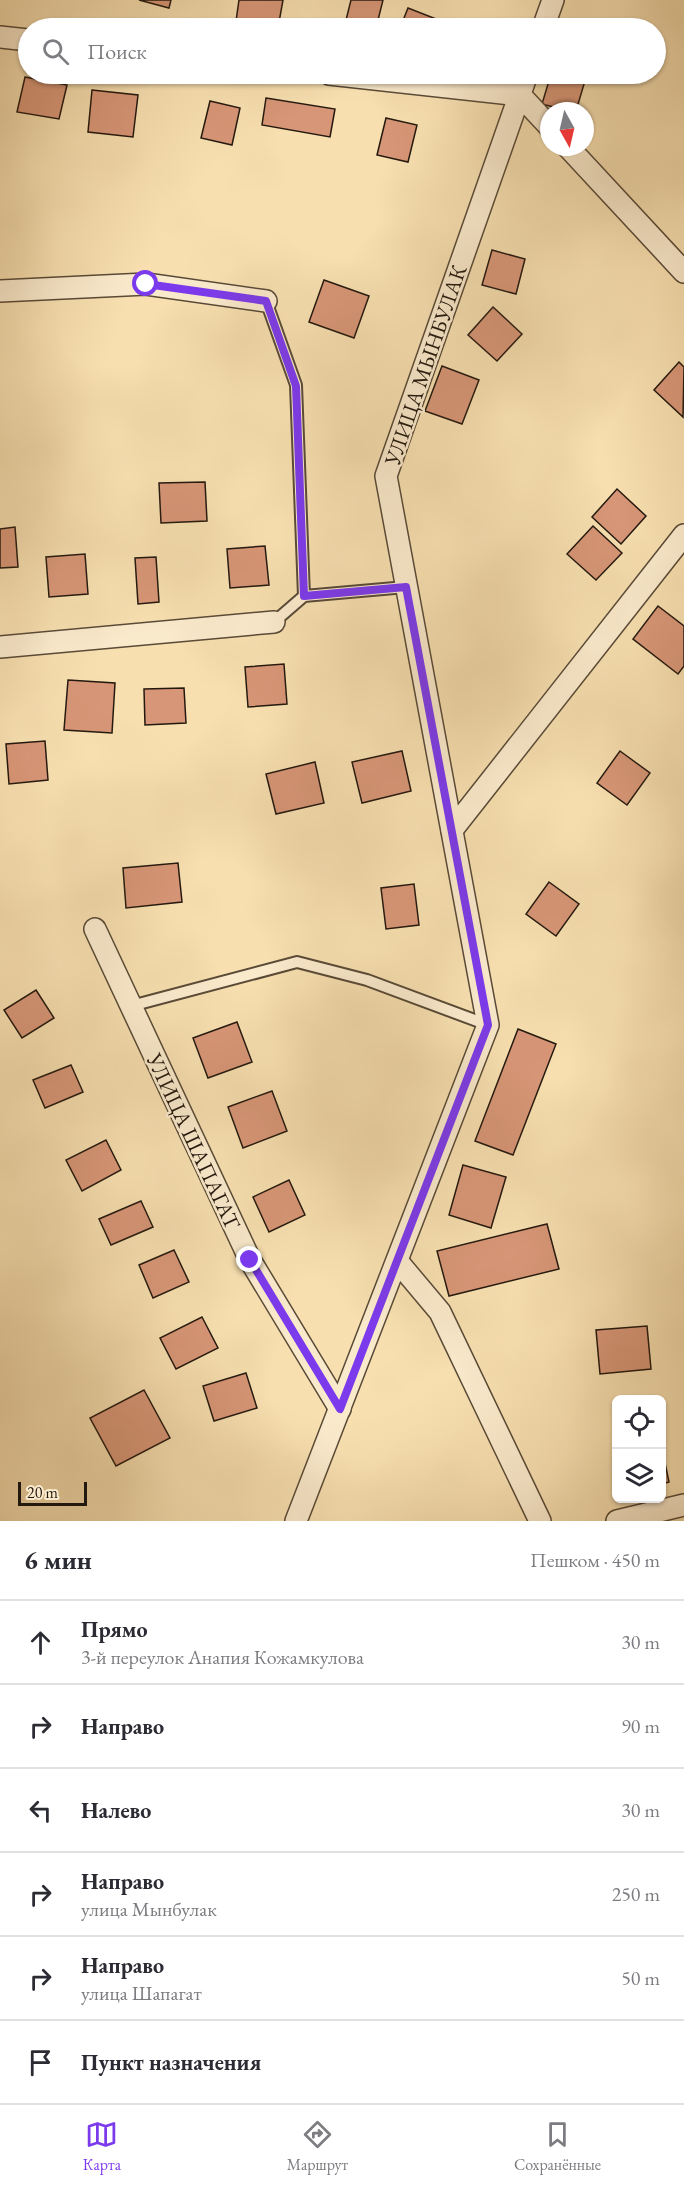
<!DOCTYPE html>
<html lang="ru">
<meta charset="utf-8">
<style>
:root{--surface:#fff;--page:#f2f2f3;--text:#2b2b33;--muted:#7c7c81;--line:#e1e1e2;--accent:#7c3aed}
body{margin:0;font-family:"EB Garamond",serif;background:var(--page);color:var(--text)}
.controls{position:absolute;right:18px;bottom:18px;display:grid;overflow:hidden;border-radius:9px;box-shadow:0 2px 4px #0004}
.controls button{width:54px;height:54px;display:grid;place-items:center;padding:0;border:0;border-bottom:2px solid var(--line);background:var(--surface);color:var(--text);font:30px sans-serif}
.compass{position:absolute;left:540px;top:102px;width:54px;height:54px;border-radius:50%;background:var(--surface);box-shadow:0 2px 4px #0004;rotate:172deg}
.scale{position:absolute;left:18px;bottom:15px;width:69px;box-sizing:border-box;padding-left:6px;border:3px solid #24190f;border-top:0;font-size:16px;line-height:21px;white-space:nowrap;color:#24190f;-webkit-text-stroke:4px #faeacc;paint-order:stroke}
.stop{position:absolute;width:18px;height:18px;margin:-14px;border:4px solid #7c3aed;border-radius:50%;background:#fff}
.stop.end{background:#7c3aed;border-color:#fff;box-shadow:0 2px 6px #0008}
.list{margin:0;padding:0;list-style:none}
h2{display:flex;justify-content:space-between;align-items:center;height:78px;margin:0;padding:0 24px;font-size:26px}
h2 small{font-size:20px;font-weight:400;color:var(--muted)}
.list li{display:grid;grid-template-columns:39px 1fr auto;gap:18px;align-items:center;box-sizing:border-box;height:84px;padding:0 24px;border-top:2px solid var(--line)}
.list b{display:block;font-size:22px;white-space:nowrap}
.list p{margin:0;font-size:20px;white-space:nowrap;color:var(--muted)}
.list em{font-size:20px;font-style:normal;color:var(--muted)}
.icon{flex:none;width:33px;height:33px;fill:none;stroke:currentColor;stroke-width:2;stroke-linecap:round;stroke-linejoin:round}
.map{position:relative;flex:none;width:684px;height:1521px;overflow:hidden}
.search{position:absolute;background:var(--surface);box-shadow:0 2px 4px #0004;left:18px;right:18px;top:18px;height:66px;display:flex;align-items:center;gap:15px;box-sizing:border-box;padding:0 21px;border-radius:33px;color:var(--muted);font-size:22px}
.sheet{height:582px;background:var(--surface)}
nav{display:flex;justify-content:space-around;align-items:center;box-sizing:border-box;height:84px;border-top:2px solid var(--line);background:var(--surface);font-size:16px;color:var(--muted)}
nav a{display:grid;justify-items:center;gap:3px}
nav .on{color:var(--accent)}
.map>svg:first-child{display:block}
</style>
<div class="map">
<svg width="684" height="1521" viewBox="0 0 684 1521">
<rect width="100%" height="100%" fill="#f7dfb0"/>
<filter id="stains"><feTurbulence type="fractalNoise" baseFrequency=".00333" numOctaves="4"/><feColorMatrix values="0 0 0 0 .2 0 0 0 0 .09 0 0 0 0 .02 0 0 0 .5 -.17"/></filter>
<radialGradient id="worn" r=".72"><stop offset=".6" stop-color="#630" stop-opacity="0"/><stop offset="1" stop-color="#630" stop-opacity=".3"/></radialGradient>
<g fill="#d79677" stroke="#24190f" stroke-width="1.5">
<polygon points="139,0 171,0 169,8"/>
<polygon points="239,0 283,0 278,28 235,28"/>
<polygon points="351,0 383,0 376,28 344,28"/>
<polygon points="408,8 459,28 400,28"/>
<polygon points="551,74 587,74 576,111 568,111 542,104"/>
<polygon points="25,77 67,85 59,119 17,112"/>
<polygon points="92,90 138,95 133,137 88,132"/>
<polygon points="266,98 335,109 330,137 262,125"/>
<polygon points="210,101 240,108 232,145 201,138"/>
<polygon points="386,118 417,125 408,162 377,155"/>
<polygon points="492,250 525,259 516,294 482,285"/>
<polygon points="324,280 369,296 354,338 309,322"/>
<polygon points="493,307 522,334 497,361 468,335"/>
<polygon points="679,362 684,367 683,417 654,390"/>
<polygon points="442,366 479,380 462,424 425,411"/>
<polygon points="205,482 207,521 161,523 159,483"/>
<polygon points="617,489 646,516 621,544 592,517"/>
<polygon points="593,526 622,553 596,580 567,554"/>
<polygon points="15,527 18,567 0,568 0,529"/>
<polygon points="265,546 269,585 230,588 227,549"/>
<polygon points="85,554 88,594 49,597 46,557"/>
<polygon points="156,557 159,602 138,604 135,558"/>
<polygon points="658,606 684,626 684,666 678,674 633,639"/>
<polygon points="284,664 287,704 248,707 245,667"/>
<polygon points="68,680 115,683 112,733 64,730"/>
<polygon points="184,688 186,723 145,725 144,689"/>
<polygon points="45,741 48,780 9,784 6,744"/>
<polygon points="402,751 411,791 362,803 352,762"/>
<polygon points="620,751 650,773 627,805 597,783"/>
<polygon points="315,762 324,803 276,814 266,774"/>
<polygon points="178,863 182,902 126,908 123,868"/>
<polygon points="549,882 579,904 556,936 526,914"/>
<polygon points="414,884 419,925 386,929 381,888"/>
<polygon points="36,990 54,1018 22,1038 4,1010"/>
<polygon points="237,1022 252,1062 208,1078 193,1038"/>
<polygon points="518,1029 556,1044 513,1155 475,1141"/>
<polygon points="71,1065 83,1092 45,1108 33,1080"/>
<polygon points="272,1091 287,1131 243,1148 228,1107"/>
<polygon points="106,1140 121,1170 82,1191 66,1160"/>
<polygon points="463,1165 506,1177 491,1228 449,1215"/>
<polygon points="289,1180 305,1215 269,1232 253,1197"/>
<polygon points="141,1201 153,1227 111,1245 99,1219"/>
<polygon points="547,1224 559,1269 449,1296 437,1251"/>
<polygon points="174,1250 189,1282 153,1298 139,1265"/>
<polygon points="202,1317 218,1348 176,1369 160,1338"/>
<polygon points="647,1326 651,1369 600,1374 596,1330"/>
<polygon points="246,1373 257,1408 214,1421 203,1386"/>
<polygon points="144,1390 170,1438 116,1466 90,1418"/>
<polygon points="662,1449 669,1482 662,1484"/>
</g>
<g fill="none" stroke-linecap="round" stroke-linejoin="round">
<g stroke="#594a37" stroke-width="14">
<g id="lane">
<polyline points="266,301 296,385 304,596"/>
<polyline points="274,622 304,596 406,587"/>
<polyline points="131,1006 297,962 367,980 488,1025"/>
</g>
</g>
<g stroke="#594a37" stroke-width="24">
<g id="street">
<polyline points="543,28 553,0"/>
<polyline points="0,37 28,40"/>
<polyline points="329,74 520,95 549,126"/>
<polyline points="568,147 684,272"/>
<polyline points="0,291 146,284 266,301"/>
<polyline points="0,647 274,622"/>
<polyline points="452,830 684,535"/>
<polyline points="95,929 250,1260 340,1409"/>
<polyline points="398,1262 440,1312 540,1521"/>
<polyline points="296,1521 488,1025 386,476 527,74"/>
<polyline points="617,1521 684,1505"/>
</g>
</g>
<use href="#lane" stroke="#faeacc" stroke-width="10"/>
<use href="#street" stroke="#faeacc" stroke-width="21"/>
</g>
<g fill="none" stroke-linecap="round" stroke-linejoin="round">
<polyline stroke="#7c3aed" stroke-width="8" points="146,284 266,301 296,386 304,596 406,587 488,1025 340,1409 250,1260"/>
</g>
<g text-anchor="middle" stroke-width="5" stroke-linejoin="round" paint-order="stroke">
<g font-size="22" fill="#24190f" stroke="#faeacc">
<text transform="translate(425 365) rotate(-71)" y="8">УЛИЦА МЫНБУЛАК</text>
<text transform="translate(194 1141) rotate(65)" y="8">УЛИЦА ШАПАГАТ</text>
</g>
</g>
<rect width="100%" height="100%" filter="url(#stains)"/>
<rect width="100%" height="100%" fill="url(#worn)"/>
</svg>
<div class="controls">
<button><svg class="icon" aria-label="locate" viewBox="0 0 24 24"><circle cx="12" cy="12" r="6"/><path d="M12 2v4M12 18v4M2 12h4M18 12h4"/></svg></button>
<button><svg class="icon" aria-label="layers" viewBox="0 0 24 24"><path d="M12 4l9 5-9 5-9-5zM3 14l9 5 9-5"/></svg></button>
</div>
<svg class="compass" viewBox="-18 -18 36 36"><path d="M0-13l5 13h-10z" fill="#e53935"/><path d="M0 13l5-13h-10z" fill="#7c7c81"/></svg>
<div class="scale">20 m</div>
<div class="stop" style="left:146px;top:284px"></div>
<div class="stop end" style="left:250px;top:1260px"></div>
<div class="search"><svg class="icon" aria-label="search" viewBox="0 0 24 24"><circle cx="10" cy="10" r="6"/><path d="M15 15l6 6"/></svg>Поиск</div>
</div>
<section class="sheet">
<h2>6 мин<small>Пешком · 450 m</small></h2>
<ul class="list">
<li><svg class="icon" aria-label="ahead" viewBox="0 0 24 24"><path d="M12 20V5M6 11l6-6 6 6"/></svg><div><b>Прямо</b><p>3-й переулок Анапия Кожамкулова</p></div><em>30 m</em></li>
<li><svg class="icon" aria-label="right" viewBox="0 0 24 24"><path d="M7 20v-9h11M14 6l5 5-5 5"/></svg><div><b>Направо</b></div><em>90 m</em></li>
<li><svg class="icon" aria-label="left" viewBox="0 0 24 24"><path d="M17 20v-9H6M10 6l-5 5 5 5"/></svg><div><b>Налево</b></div><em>30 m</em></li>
<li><svg class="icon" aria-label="right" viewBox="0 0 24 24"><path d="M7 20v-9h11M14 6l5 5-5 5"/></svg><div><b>Направо</b><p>улица Мынбулак</p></div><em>250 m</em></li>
<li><svg class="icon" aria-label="right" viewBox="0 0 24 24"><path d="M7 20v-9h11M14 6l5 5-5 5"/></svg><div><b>Направо</b><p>улица Шапагат</p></div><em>50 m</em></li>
<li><svg class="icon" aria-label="arrive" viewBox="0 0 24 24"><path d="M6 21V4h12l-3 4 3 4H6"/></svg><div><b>Пункт назначения</b></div></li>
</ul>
</section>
<nav>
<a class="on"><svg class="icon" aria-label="map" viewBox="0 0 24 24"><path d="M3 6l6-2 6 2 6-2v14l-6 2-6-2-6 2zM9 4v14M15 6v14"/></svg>Карта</a>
<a><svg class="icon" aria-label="directions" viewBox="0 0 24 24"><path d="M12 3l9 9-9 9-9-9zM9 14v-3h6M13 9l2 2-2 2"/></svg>Маршрут</a>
<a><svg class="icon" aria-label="saved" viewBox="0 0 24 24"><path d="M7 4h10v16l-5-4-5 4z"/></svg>Сохранённые</a>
</nav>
